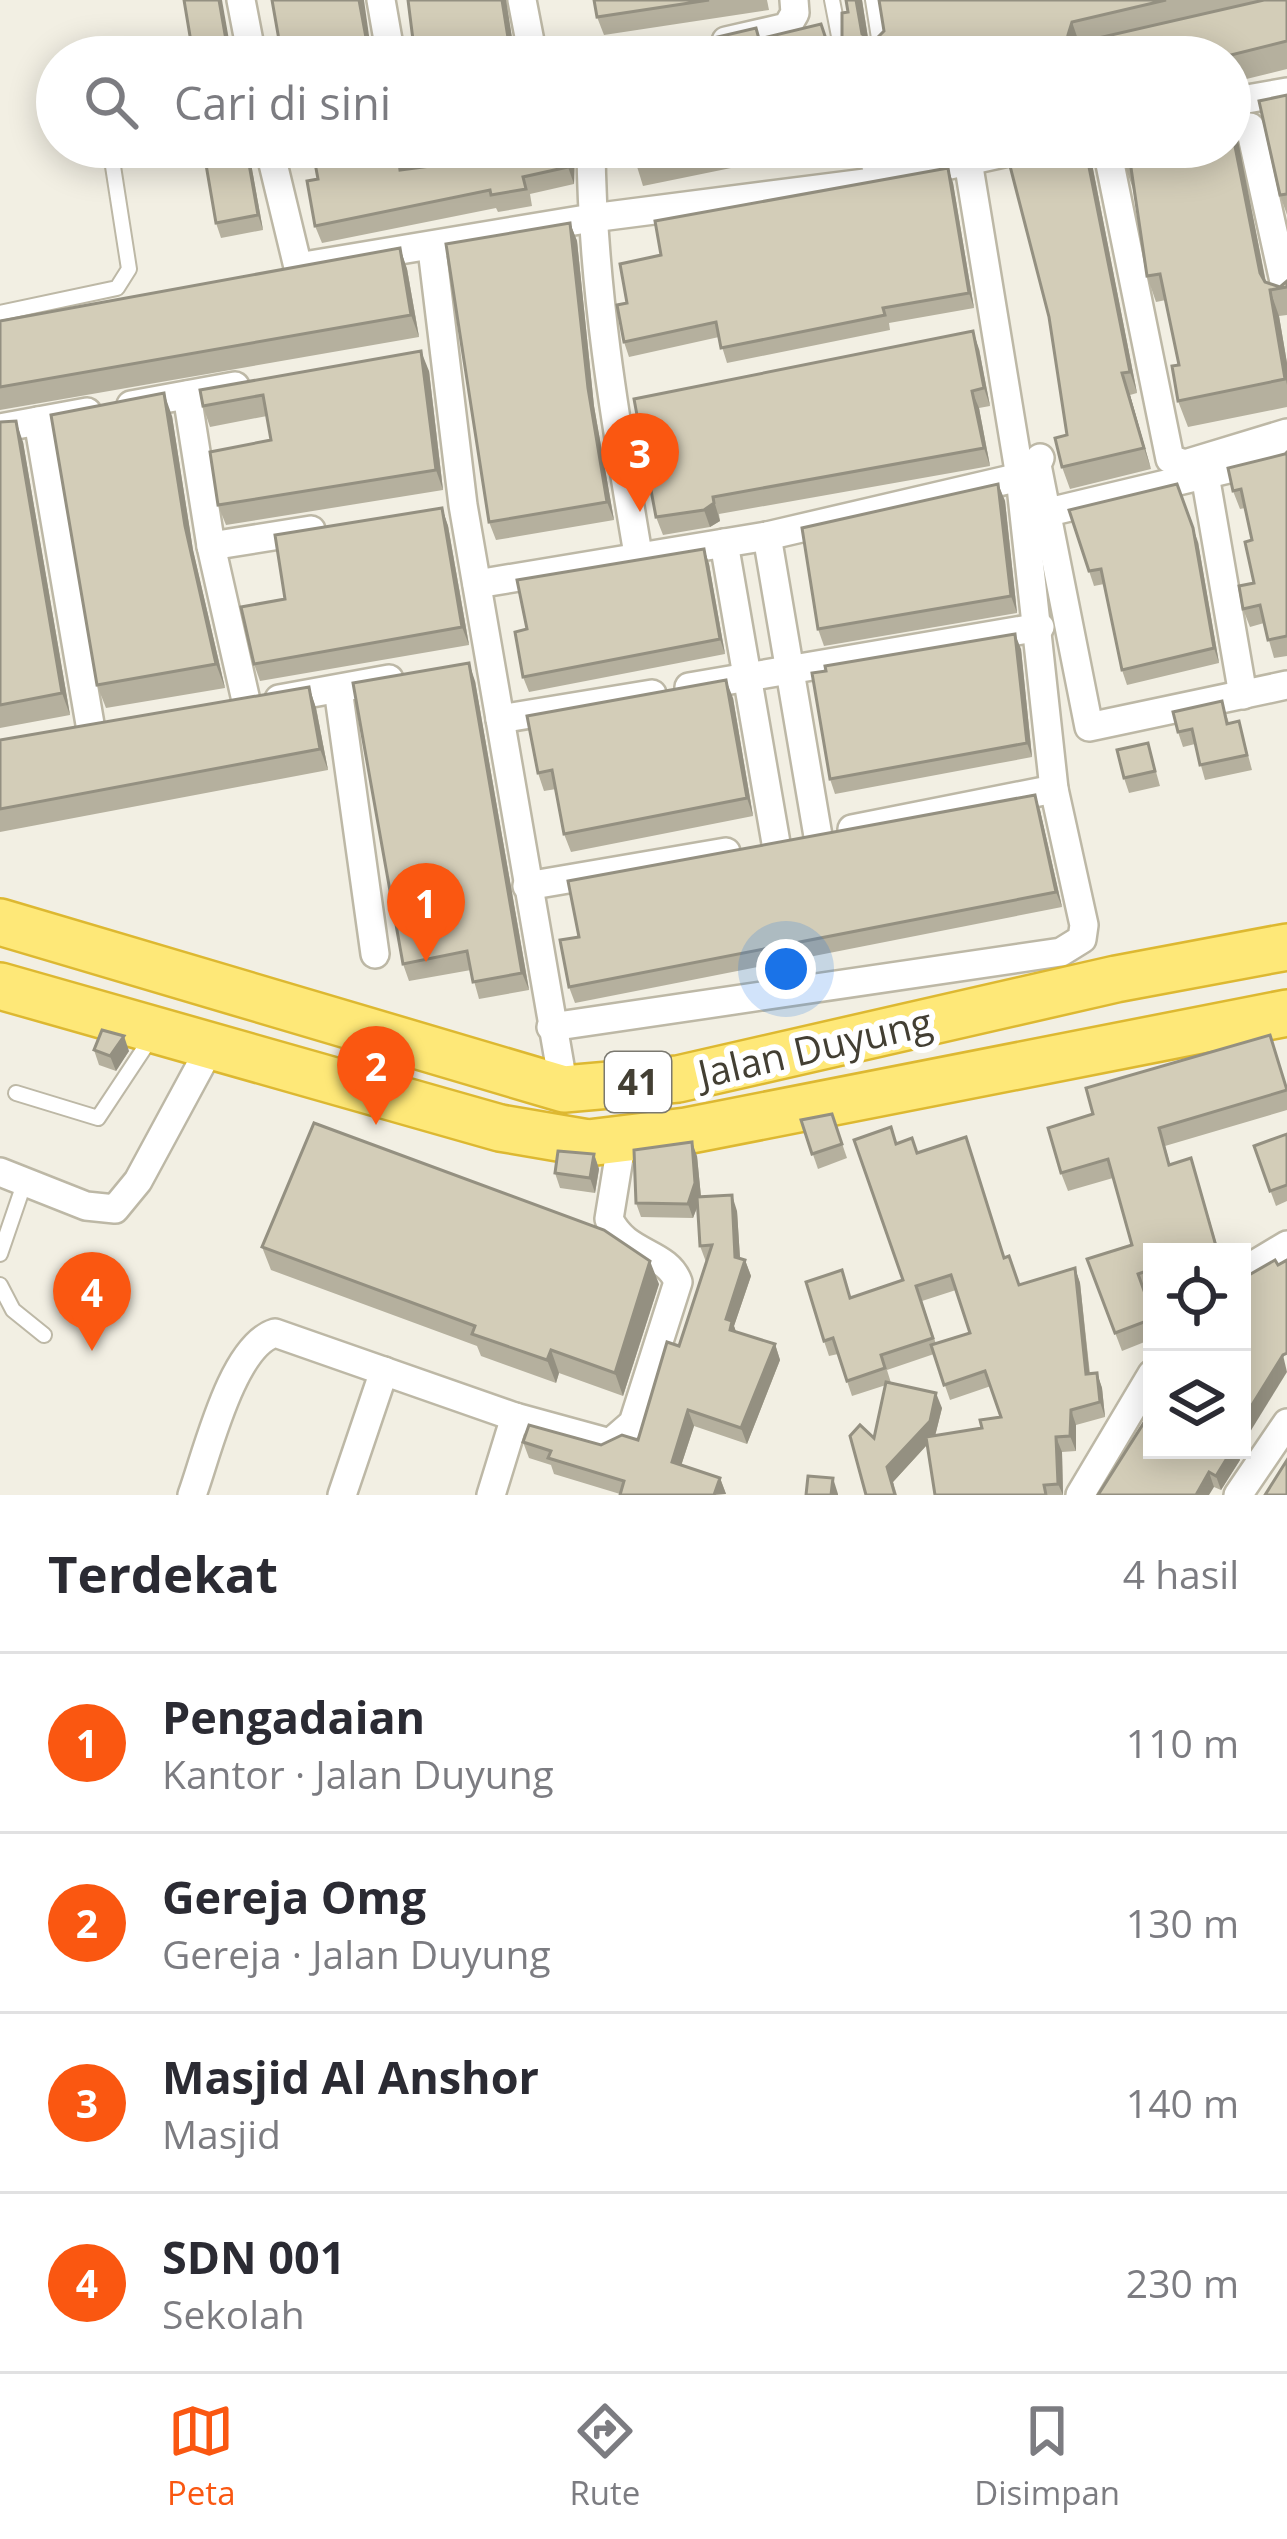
<!DOCTYPE html>
<html lang="id">
<meta charset="utf-8">
<style>
:root{--surface:#fff;--page:#f7f7f7;--text:#2b2b33;--muted:#7c7c81;--line:#e1e1e2;--accent:#fa5711}
body{margin:0;font-family:"Open Sans",sans-serif;background:var(--page);color:var(--text)}
.controls{position:absolute;right:36px;bottom:36px;display:grid;overflow:hidden;border-radius:0px;box-shadow:0 6px 30px #0003}
.controls button{width:108px;height:108px;display:grid;place-items:center;padding:0;border:0;border-bottom:3px solid var(--line);background:var(--surface);color:var(--text);font:60px sans-serif}
.you{position:absolute;left:786px;top:969px;width:42px;height:42px;margin:-30px;border:9px solid #fff;border-radius:50%;background:#1a73e8;box-shadow:0 0 0 18px #1a73e833}
.badge{display:grid;place-items:center;width:78px;height:78px;border-radius:50%;background:var(--accent);color:#fff;font-size:39px;font-weight:700}
.pin{position:absolute;translate:-50% -99px;filter:drop-shadow(0 3px 6px #0008)}
.pin::after{content:'';position:absolute;top:63px;width:42px;height:36px;background:inherit;clip-path:polygon(0 0,100% 0,50% 100%)}
.list{margin:0;padding:0;list-style:none}
h2{display:flex;justify-content:space-between;align-items:center;height:156px;margin:0;padding:0 48px;font-size:51px}
h2 small{font-size:39px;font-weight:400;color:var(--muted)}
.list li{display:grid;grid-template-columns:78px 1fr auto;gap:36px;align-items:center;box-sizing:border-box;height:180px;padding:0 48px;border-top:3px solid var(--line)}
.list b{display:block;font-size:45px;white-space:nowrap}
.list p{margin:0;font-size:39px;white-space:nowrap;color:var(--muted)}
.list em{font-size:39px;font-style:normal;color:var(--muted)}
.icon{flex:none;width:66px;height:66px;fill:none;stroke:currentColor;stroke-width:2;stroke-linecap:round;stroke-linejoin:round}
.map{position:relative;flex:none;width:1287px;height:1495px;overflow:hidden}
.search{position:absolute;background:var(--surface);box-shadow:0 6px 30px #0003;left:36px;right:36px;top:36px;height:132px;display:flex;align-items:center;gap:30px;box-sizing:border-box;padding:0 42px;border-radius:66px;color:var(--muted);font-size:45px}
.sheet{height:876px;background:var(--surface)}
nav{display:flex;justify-content:space-around;align-items:center;box-sizing:border-box;height:168px;border-top:3px solid var(--line);background:var(--surface);font-size:33px;color:var(--muted)}
nav a{display:grid;justify-items:center;gap:6px}
nav .on{color:var(--accent)}
.map>svg:first-child{display:block}
</style>
<div class="map">
<svg width="1287" height="1495" viewBox="0 0 1287 1495">
<rect width="100%" height="100%" fill="#f2efe3"/>
<g fill="none" stroke-linecap="round" stroke-linejoin="round">
<g stroke="#bdb8a6" stroke-width="18">
<g id="service">
<polyline points="832,0 843,57"/>
<polyline points="873,0 882,57"/>
<polyline points="865,147 873,182"/>
<polyline points="0,313 117,288 129,269 110,147"/>
<polyline points="16,1093 98,1118 153,1035"/>
<polyline points="0,1254 25,1181"/>
<polyline points="0,1285 13,1310 44,1335"/>
</g>
</g>
<g stroke="#bdb8a6" stroke-width="32">
<g id="minor">
<polyline points="241,0 252,57"/>
<polyline points="381,0 391,57"/>
<polyline points="522,0 533,57"/>
<polyline points="726,41 787,27 795,13 794,0"/>
<polyline points="1230,102 1287,92"/>
<polyline points="1250,127 1287,295"/>
<polyline points="269,147 298,267 592,218 873,182 1031,147"/>
<path d="M591 147C592 284 615 419 638 554"/>
<polyline points="1110,164 1170,459 1185,464 1287,433"/>
<polyline points="432,249 463,505 564,1089"/>
<polyline points="187,395 211,546 247,705"/>
<polyline points="131,405 235,386"/>
<polyline points="38,421 91,730"/>
<polyline points="0,428 87,412"/>
<polyline points="1040,458 1037,465 1089,727 1287,685"/>
<polyline points="1205,475 1243,695"/>
<polyline points="1049,512 1287,455"/>
<polyline points="767,536 818,836"/>
<polyline points="724,543 776,843"/>
<polyline points="211,546 311,530"/>
<polyline points="477,584 767,536 1020,477"/>
<polyline points="689,687 1040,627"/>
<polyline points="338,689 375,954"/>
<polyline points="279,699 389,679"/>
<polyline points="500,719 652,694"/>
<polyline points="852,829 1054,789"/>
<polyline points="527,886 726,852"/>
<polyline points="551,1027 1061,952 1082,939 1084,925 1054,789 1020,477 968,161"/>
<polyline points="0,1172 86,1206 115,1209 138,1181 211,1046"/>
<polyline points="1242,1272 1287,1245"/>
<path d="M192 1495C207 1454 232 1346 275 1333L515 1417 610 1443 633 1423 678 1282C667 1251 626 1256 609 1219L622 1139"/>
<polyline points="342,1495 384,1371"/>
<polyline points="491,1495 515,1417"/>
<polyline points="1080,1495 1152,1374"/>
<polyline points="1238,1495 1287,1423"/>
</g>
</g>
<g stroke="#ddb831" stroke-width="50">
<g id="trunk">
<polyline points="0,922 564,1089 678,1079 1116,979 1287,947"/>
<polyline points="0,986 500,1128 588,1143 686,1131 1287,1013"/>
</g>
</g>
<use href="#service" stroke="#fff" stroke-width="14"/>
<use href="#minor" stroke="#fff" stroke-width="27"/>
<use href="#trunk" stroke="#fee878" stroke-width="45"/>
</g>
<g fill="#b5b09e" fill-rule="evenodd">
<polygon points="408,0 506,0 515,57 416,57"/>
<polygon points="594,0 767,0 769,10 604,35 597,17"/>
<polygon points="862,0 868,38 873,42 884,31 879,0 1287,0 1287,69 1230,83 1230,57 632,57 760,39 842,39 848,12"/>
<polygon points="1287,95 1287,215 1280,195"/>
<polygon points="1230,109 1234,120 1266,282 1280,287 1287,281 1287,315 1279,316 1287,363 1287,407 1188,427 1178,401 1179,365 1166,300 1156,302 1147,276 1133,189 1124,163 1230,147"/>
<polygon points="203,147 248,147 263,230 221,238 216,223"/>
<polygon points="312,147 400,147 404,170 431,166 428,147 575,147 574,184 530,194 532,206 498,212 496,208 322,243 315,226 318,179"/>
<polygon points="631,147 809,147 810,152 643,186"/>
<polygon points="1092,164 1137,393 1130,395 1151,469 1070,489 1062,467 1067,435"/>
<polygon points="948,168 953,183 974,308 889,323 890,330 727,363 719,337 629,357 624,342 627,303 661,255"/>
<polygon points="570,223 577,241 594,406 614,520 496,540 489,522"/>
<polygon points="400,248 407,269 419,337 0,410 0,321"/>
<polygon points="979,349 990,406 979,408 990,466 719,514 720,521 710,527 663,535 656,517"/>
<polygon points="429,371 443,490 226,525 218,505 271,440 267,416 210,427 203,406 200,390"/>
<polygon points="172,416 193,550 225,688 106,708 97,685"/>
<polygon points="0,422 23,442 70,715 0,728"/>
<polygon points="1287,452 1287,656 1274,658 1264,623 1250,627 1243,609 1254,583 1252,540 1245,508 1240,509 1233,491"/>
<polygon points="998,484 1005,501 1017,613 824,646 818,629"/>
<polygon points="442,508 448,526 469,645 260,681 254,664 285,599"/>
<polygon points="1069,510 1198,542 1219,663 1127,685 1122,670 1104,584 1094,586"/>
<polygon points="704,549 709,564 725,654 529,692 523,677 527,629"/>
<polygon points="1021,649 1032,757 835,794 830,779"/>
<polygon points="475,681 529,990 479,999 471,970 409,981 403,964"/>
<polygon points="309,687 316,708 328,770 0,832 0,740"/>
<polygon points="733,698 753,816 571,852 564,834 556,789 544,791 538,773"/>
<polygon points="1222,701 1229,723 1239,721 1252,770 1205,780 1195,744 1183,747 1178,732"/>
<polygon points="1148,743 1160,786 1129,793 1124,778"/>
<polygon points="1040,810 1062,907 575,1003 569,987 579,937"/>
<polygon points="94,1050 129,1051 116,1071 99,1065"/>
<polygon points="1276,1053 1287,1088 1287,1110 1165,1146 1170,1164 1197,1177 1219,1252 1152,1252 1152,1289 1144,1292 1152,1313 1152,1339 1122,1351 1087,1259 1132,1245 1113,1178 1068,1191 1061,1173 1093,1114"/>
<polygon points="832,1114 847,1158 818,1169 801,1120"/>
<polygon points="1287,1134 1287,1201 1276,1206 1254,1146"/>
<path d="M896 1144 917 1153 1005 1257 1019 1284 1075 1268 1080 1283 1090 1374 1097 1373 1102 1388 1105 1417 1076 1425V1451L1062 1452 1063 1495H935L927 1445 893 1482 897 1495H866L874 1438 886 1385 852 1396 838 1354 829 1356 824 1341 851 1297 903 1280ZM956 1290 970 1333 936 1344 922 1301ZM934 1354 950 1400 991 1386 1001 1417 982 1428 935 1436 942 1408 891 1383 887 1370Z"/>
<polygon points="594,1154 599,1169 595,1193 560,1188 555,1173"/>
<polygon points="697,1156 701,1197 737,1211 740,1259 745,1260 751,1276 734,1326 736,1332 775,1344 780,1360 747,1444 694,1426 681,1466 720,1478 726,1494 620,1494 554,1474 551,1465 529,1458 523,1442 601,1445 638,1440 679,1346 706,1262 700,1246 698,1205 693,1218 641,1217 636,1203"/>
<polygon points="262,1247 659,1284 623,1396 559,1373 556,1383 481,1356 477,1346 271,1270"/>
<polygon points="1237,1452 1240,1460 1221,1490 1214,1487 1098,1495"/>
</g>
<g fill="#949081">
<polygon points="219,0 222,0 232,57 229,57"/>
<polygon points="359,0 364,0 372,57 367,43"/>
<polygon points="502,0 506,0 515,57 509,44"/>
<polygon points="856,0 862,0 871,57 862,34"/>
<polygon points="1072,22 1081,48 1068,35"/>
<polygon points="1230,109 1234,120 1269,299 1260,273 1230,121"/>
<polygon points="246,147 248,147 263,230 258,215"/>
<polygon points="397,147 400,147 407,188 400,170"/>
<polygon points="568,147 575,147 574,184 568,167"/>
<polygon points="1085,147 1092,164 1137,393 1130,372"/>
<polygon points="948,168 953,183 974,308 969,293"/>
<polygon points="570,223 577,241 594,406 614,520 607,502 588,388"/>
<polygon points="400,248 407,269 419,337 411,315"/>
<polygon points="1270,290 1279,316 1287,363 1287,385"/>
<polygon points="973,331 979,349 990,406 984,388"/>
<polygon points="421,351 429,371 443,490 436,470"/>
<polygon points="1122,373 1130,395 1151,469 1144,448"/>
<polygon points="972,391 979,408 990,466 984,448"/>
<polygon points="164,393 172,416 193,550 225,688 216,664 185,526"/>
<polygon points="16,421 23,442 70,715 62,693"/>
<polygon points="998,484 1005,501 1017,613 1011,596"/>
<polygon points="713,497 720,521 710,527 704,510"/>
<polygon points="442,508 448,526 469,645 462,627"/>
<polygon points="1193,528 1198,542 1219,663 1214,648"/>
<polygon points="704,549 709,564 725,654 720,639"/>
<polygon points="1015,634 1021,649 1032,757 1027,743"/>
<polygon points="469,663 475,681 529,990 522,973"/>
<polygon points="726,680 733,698 753,816 747,798"/>
<polygon points="309,687 316,708 328,770 320,749"/>
<polygon points="1035,795 1040,810 1062,907 1056,892"/>
<polygon points="124,1036 129,1051 116,1071 110,1056"/>
<polygon points="692,1142 697,1156 701,1197 693,1218 688,1204"/>
<polygon points="594,1154 599,1169 595,1193 590,1178"/>
<polygon points="732,1195 737,1211 741,1273 745,1260 751,1276 734,1326 738,1337 735,1346 726,1319 735,1257"/>
<polygon points="650,1261 659,1284 623,1396 615,1373"/>
<polygon points="1075,1268 1080,1283 1091,1389 1086,1374"/>
<polygon points="775,1344 780,1360 747,1444 741,1428"/>
<polygon points="551,1350 559,1373 556,1383 547,1360"/>
<polygon points="1283,1355 1287,1372 1242,1445 1242,1421"/>
<polygon points="1097,1373 1102,1388 1105,1417 1100,1402"/>
<polygon points="936,1393 942,1408 935,1436 893,1482 895,1495 887,1467"/>
<polygon points="688,1410 694,1426 677,1478 672,1462"/>
<polygon points="1071,1410 1076,1425 1076,1451 1070,1436"/>
<polygon points="1056,1437 1062,1452 1063,1495 1058,1484"/>
<polygon points="1232,1450 1239,1450 1237,1452 1240,1460 1221,1490 1216,1476"/>
<polygon points="1209,1472 1214,1487 1209,1495 1196,1495"/>
<polygon points="720,1478 726,1494 714,1495"/>
<polygon points="833,1478 838,1494 838,1495 831,1495"/>
</g>
<g fill="#d3cdb8" stroke="#949081" stroke-width="3">
<polygon points="184,0 219,0 229,57 187,57 186,49 192,48"/>
<polygon points="272,0 359,0 367,43 382,57 282,57"/>
<polygon points="408,0 502,0 509,44 415,56"/>
<polygon points="594,0 709,0 597,17"/>
<polygon points="846,0 856,0 862,34 873,42 884,31 879,0 1166,0 1072,22 1068,35 1081,42 1264,0 1287,0 1287,41 1223,57 632,57 756,28 759,39 821,24 826,39 842,39 842,13 848,12"/>
<polygon points="1287,95 1287,194 1280,195 1259,101"/>
<polygon points="1230,121 1260,273 1265,282 1280,287 1287,281 1287,287 1270,290 1285,379 1178,401 1172,366 1179,365 1160,274 1147,276 1130,161 1124,163 1120,147 1230,147"/>
<polygon points="203,147 246,147 258,215 216,223"/>
<polygon points="312,147 397,147 400,170 431,166 428,147 568,147 568,167 523,177 526,189 491,195 490,190 315,226 307,181 318,179"/>
<polygon points="631,147 698,147 634,160"/>
<polygon points="1069,147 1085,147 1130,372 1122,373 1144,448 1062,467 1055,438 1067,435 1049,317 1009,162"/>
<polygon points="948,168 969,293 883,308 885,315 721,348 716,322 624,342 617,305 627,303 620,264 661,255 655,221"/>
<polygon points="570,223 588,388 607,502 489,522 446,244"/>
<polygon points="400,248 411,315 0,387 0,321"/>
<polygon points="973,331 984,388 972,391 984,448 713,497 714,503 704,510 656,517 634,399"/>
<polygon points="421,351 436,470 218,505 210,452 271,440 263,395 203,406 200,390"/>
<polygon points="164,393 185,526 216,664 97,685 51,415"/>
<polygon points="16,421 62,693 0,705 0,422"/>
<polygon points="1287,452 1287,636 1268,640 1260,605 1243,609 1239,586 1254,583 1245,542 1252,540 1241,489 1233,491 1228,468 1285,454"/>
<polygon points="998,484 1011,596 818,629 802,528"/>
<polygon points="1177,484 1193,528 1214,648 1122,670 1101,569 1089,571 1069,510"/>
<polygon points="442,508 462,627 254,664 241,607 285,599 275,535"/>
<polygon points="704,549 720,639 523,677 515,632 527,629 517,580"/>
<polygon points="1015,634 1027,743 830,779 812,673 826,671 825,666"/>
<polygon points="469,663 522,973 473,982 467,951 403,964 353,683"/>
<polygon points="726,680 747,798 564,834 552,770 538,773 527,716"/>
<polygon points="309,687 320,749 0,809 0,740"/>
<polygon points="1222,701 1227,724 1239,721 1247,755 1200,765 1192,729 1178,732 1173,712"/>
<polygon points="1148,743 1155,771 1124,778 1117,750"/>
<polygon points="1035,795 1056,892 569,987 560,940 579,937 568,881"/>
<polygon points="102,1030 124,1036 110,1056 94,1050"/>
<polygon points="1270,1035 1287,1090 1159,1128 1169,1165 1191,1158 1216,1246 1199,1252 1152,1252 1152,1269 1138,1274 1152,1313 1152,1319 1115,1333 1087,1259 1132,1245 1108,1159 1061,1173 1048,1128 1093,1114 1086,1088"/>
<polygon points="832,1114 842,1144 812,1154 801,1120"/>
<polygon points="314,1123 604,1230 650,1261 615,1373 551,1350 547,1360 472,1334 475,1326 262,1247"/>
<polygon points="891,1127 896,1144 912,1138 917,1153 966,1137 1004,1258 1009,1256 1019,1285 1075,1268 1086,1374 1097,1373 1100,1402 1071,1410 1070,1436 1056,1437 1058,1484 1044,1485 1046,1495 935,1495 926,1437 982,1428 980,1420 1001,1417 985,1371 944,1385 931,1345 970,1333 951,1275 916,1286 933,1338 881,1355 885,1368 847,1381 833,1338 824,1341 806,1282 842,1270 850,1298 903,1280 854,1140"/>
<polygon points="1287,1134 1287,1185 1270,1191 1254,1146"/>
<polygon points="692,1142 695,1183 688,1204 636,1203 634,1150"/>
<polygon points="558,1151 594,1154 590,1178 555,1173"/>
<polygon points="732,1195 735,1257 745,1260 726,1319 732,1321 730,1330 775,1344 741,1428 688,1410 672,1462 720,1478 714,1495 620,1495 624,1481 548,1458 551,1451 523,1442 529,1425 601,1445 622,1435 638,1440 667,1342 679,1346 712,1245 700,1246 697,1197"/>
<polygon points="1275,1260 1278,1265 1287,1260 1287,1353 1283,1355 1242,1421 1242,1279"/>
<polygon points="886,1382 936,1393 930,1421 887,1467 895,1495 866,1495 850,1436 860,1425 874,1438"/>
<polygon points="1152,1410 1152,1450 1232,1450 1216,1476 1209,1472 1196,1495 1098,1495"/>
<polygon points="1287,1460 1287,1495 1265,1495"/>
<polygon points="808,1476 833,1478 831,1495 806,1495"/>
</g>
<g text-anchor="middle" stroke-width="12" stroke-linejoin="round" paint-order="stroke">
<rect fill="#fff" stroke="#7b7970" stroke-width="3" x="605" y="1052" width="66" height="60" rx="9"/>
<g font-size="36" font-weight="bold" fill="#433f33">
<text x="638" y="1095">41</text>
</g>
<g font-size="39" fill="#433f33" stroke="#fff">
<text transform="translate(815 1048) rotate(-13)" y="14">Jalan Duyung</text>
</g>
</g>
</svg>
<div class="controls">
<button><svg class="icon" aria-label="locate" viewBox="0 0 24 24"><circle cx="12" cy="12" r="6"/><path d="M12 2v4M12 18v4M2 12h4M18 12h4"/></svg></button>
<button><svg class="icon" aria-label="layers" viewBox="0 0 24 24"><path d="M12 4l9 5-9 5-9-5zM3 14l9 5 9-5"/></svg></button>
</div>
<div class="you"></div>
<div class="pin badge" style="left:426px;top:962px">1</div>
<div class="pin badge" style="left:376px;top:1125px">2</div>
<div class="pin badge" style="left:640px;top:512px">3</div>
<div class="pin badge" style="left:92px;top:1351px">4</div>
<div class="search"><svg class="icon" aria-label="search" viewBox="0 0 24 24"><circle cx="10" cy="10" r="6"/><path d="M15 15l6 6"/></svg>Cari di sini</div>
</div>
<section class="sheet">
<h2>Terdekat<small>4 hasil</small></h2>
<ul class="list">
<li><span class="badge">1</span><div><b>Pengadaian</b><p>Kantor · Jalan Duyung</p></div><em>110 m</em></li>
<li><span class="badge">2</span><div><b>Gereja Omg</b><p>Gereja · Jalan Duyung</p></div><em>130 m</em></li>
<li><span class="badge">3</span><div><b>Masjid Al Anshor</b><p>Masjid</p></div><em>140 m</em></li>
<li><span class="badge">4</span><div><b>SDN 001</b><p>Sekolah</p></div><em>230 m</em></li>
</ul>
</section>
<nav>
<a class="on"><svg class="icon" aria-label="map" viewBox="0 0 24 24"><path d="M3 6l6-2 6 2 6-2v14l-6 2-6-2-6 2zM9 4v14M15 6v14"/></svg>Peta</a>
<a><svg class="icon" aria-label="directions" viewBox="0 0 24 24"><path d="M12 3l9 9-9 9-9-9zM9 14v-3h6M13 9l2 2-2 2"/></svg>Rute</a>
<a><svg class="icon" aria-label="saved" viewBox="0 0 24 24"><path d="M7 4h10v16l-5-4-5 4z"/></svg>Disimpan</a>
</nav>
